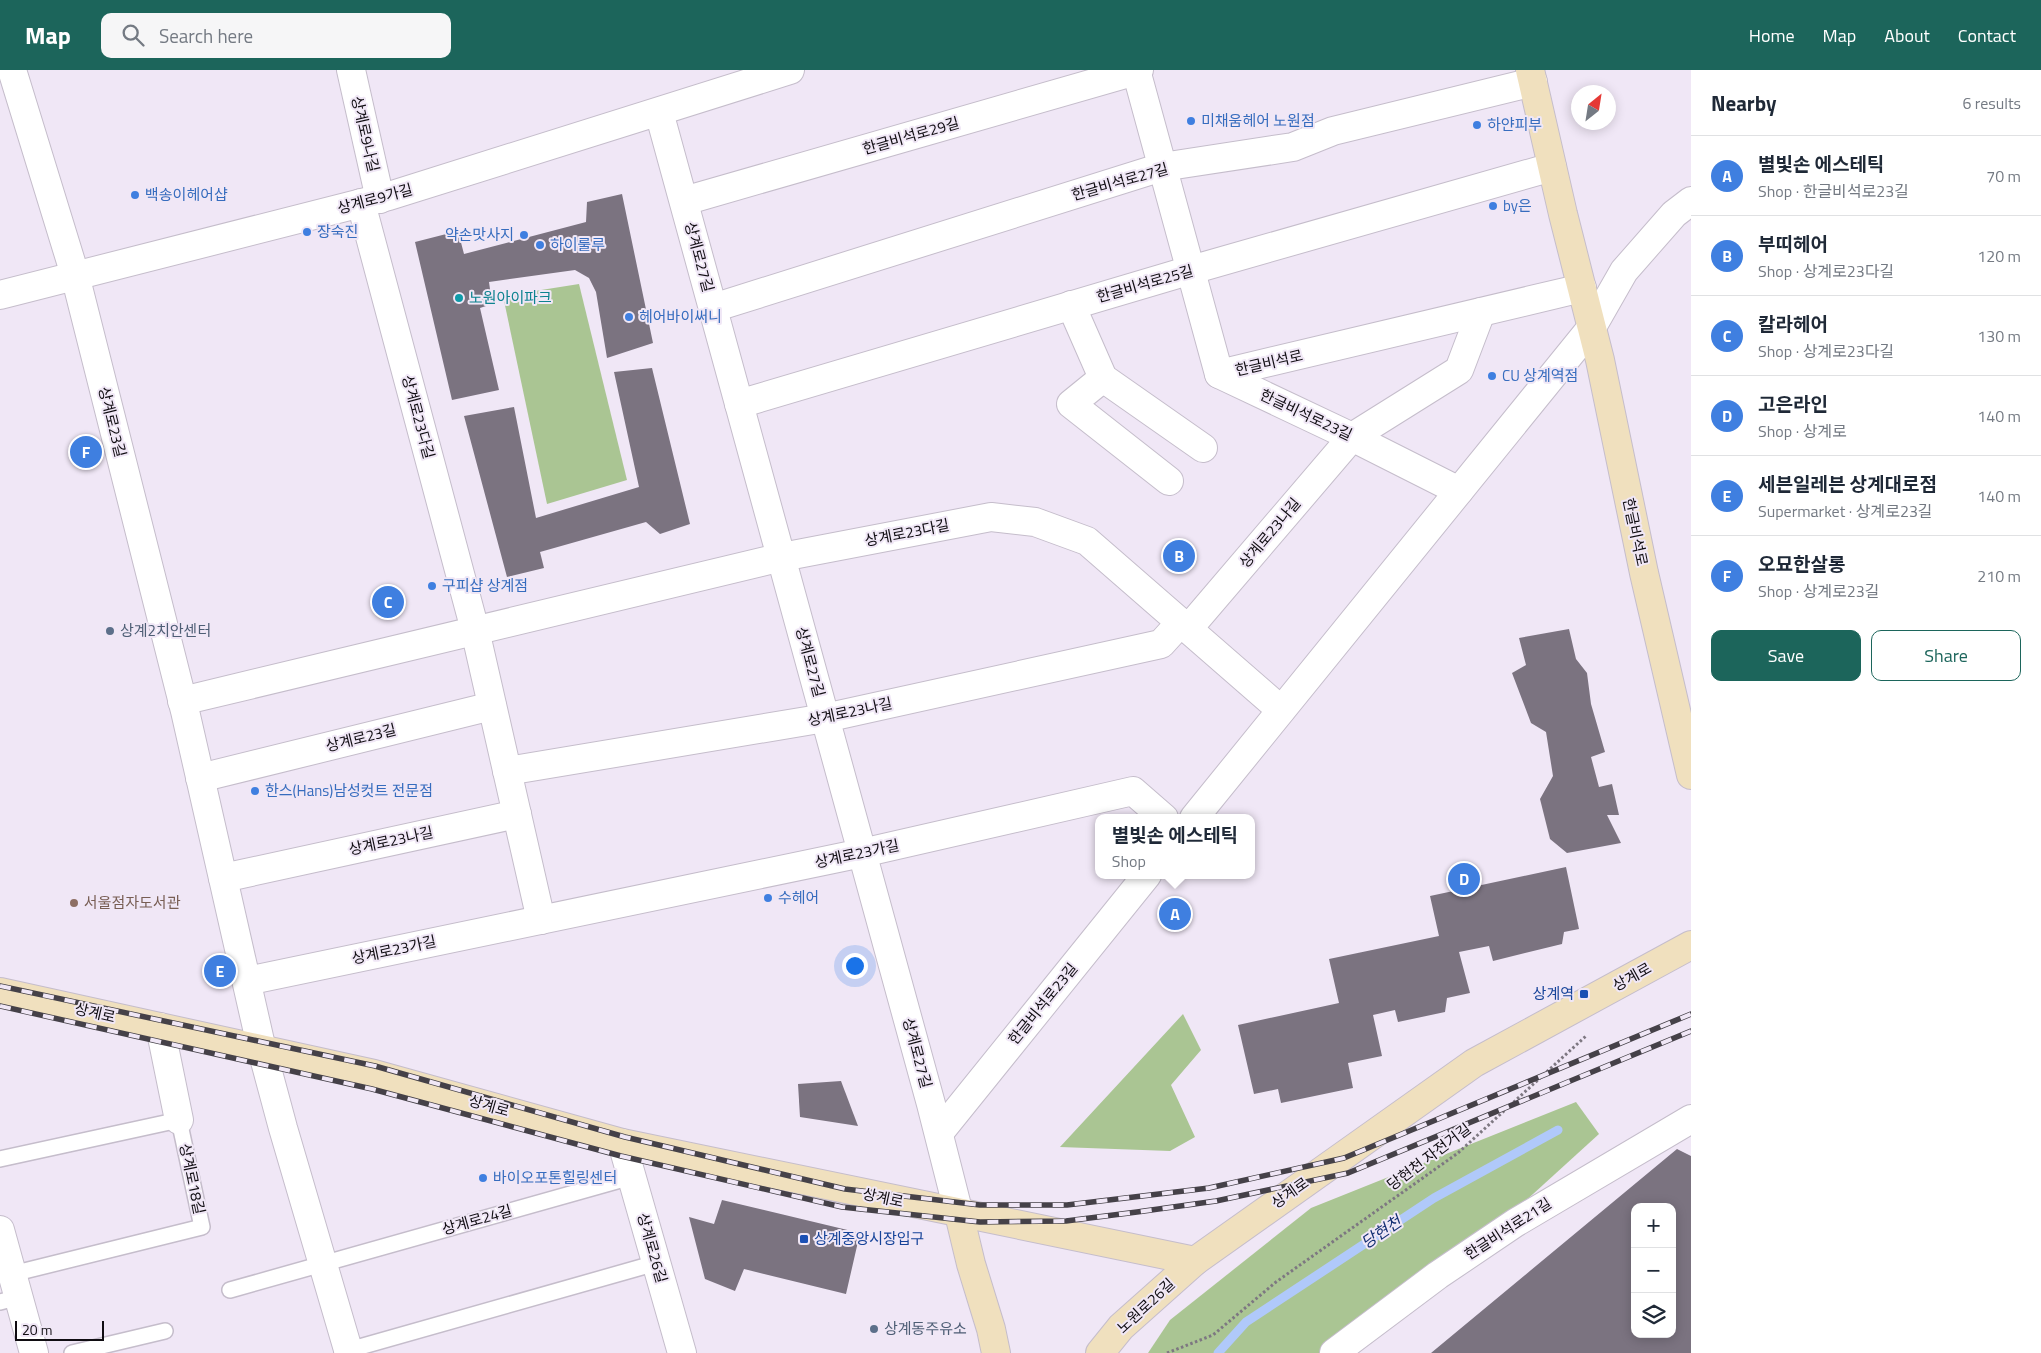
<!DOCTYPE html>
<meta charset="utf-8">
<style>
:root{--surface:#fff;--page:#f6f6f7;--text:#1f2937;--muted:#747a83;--line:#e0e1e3;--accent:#1c655b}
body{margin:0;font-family:"Titillium Web","Noto Sans KR",sans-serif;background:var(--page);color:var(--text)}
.controls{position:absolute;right:15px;bottom:15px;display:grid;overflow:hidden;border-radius:10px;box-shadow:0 2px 12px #0003}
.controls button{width:45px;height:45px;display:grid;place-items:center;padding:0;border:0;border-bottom:1px solid var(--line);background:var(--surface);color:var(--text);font:25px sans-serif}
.compass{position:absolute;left:1571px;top:15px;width:45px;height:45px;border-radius:50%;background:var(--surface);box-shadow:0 2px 12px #0003;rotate:30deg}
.scale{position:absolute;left:15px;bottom:12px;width:89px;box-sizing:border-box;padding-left:5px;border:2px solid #100d12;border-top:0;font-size:14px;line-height:18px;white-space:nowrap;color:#100d12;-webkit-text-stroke:4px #f0e7f6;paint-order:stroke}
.you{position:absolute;left:854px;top:895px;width:18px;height:18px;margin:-12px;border:4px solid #fff;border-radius:50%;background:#1a73e8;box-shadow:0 0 0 8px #1a73e833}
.badge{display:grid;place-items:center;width:32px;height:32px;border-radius:50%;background:var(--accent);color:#fff;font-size:16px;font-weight:700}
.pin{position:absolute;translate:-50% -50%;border:2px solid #fff;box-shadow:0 1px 5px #0006}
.popup{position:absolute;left:1095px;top:744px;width:160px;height:65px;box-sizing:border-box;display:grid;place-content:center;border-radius:10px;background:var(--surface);filter:drop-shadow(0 1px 4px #0005);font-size:16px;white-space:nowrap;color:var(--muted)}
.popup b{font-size:19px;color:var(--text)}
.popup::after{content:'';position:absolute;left:50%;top:100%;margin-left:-10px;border:10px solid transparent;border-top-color:var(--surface)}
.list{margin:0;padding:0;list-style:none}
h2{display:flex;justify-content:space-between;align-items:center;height:65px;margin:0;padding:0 20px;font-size:21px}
h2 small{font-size:16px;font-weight:400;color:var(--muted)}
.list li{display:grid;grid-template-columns:32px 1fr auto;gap:15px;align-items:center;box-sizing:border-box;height:80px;padding:0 20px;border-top:1px solid var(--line)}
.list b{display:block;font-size:19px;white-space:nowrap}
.list p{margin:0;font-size:16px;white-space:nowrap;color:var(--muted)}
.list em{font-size:16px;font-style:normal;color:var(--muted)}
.actions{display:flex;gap:10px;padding:15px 20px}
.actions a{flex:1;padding:11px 0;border:1px solid var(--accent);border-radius:10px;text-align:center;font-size:18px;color:var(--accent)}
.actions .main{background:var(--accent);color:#fff}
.icon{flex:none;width:28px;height:28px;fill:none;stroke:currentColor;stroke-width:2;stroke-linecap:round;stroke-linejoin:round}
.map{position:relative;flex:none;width:1691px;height:1283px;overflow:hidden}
header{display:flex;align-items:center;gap:30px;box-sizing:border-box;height:70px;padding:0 25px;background:var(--accent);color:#fff}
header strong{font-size:24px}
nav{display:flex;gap:28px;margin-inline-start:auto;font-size:18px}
.search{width:350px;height:45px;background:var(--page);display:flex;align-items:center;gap:12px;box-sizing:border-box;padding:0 18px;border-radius:10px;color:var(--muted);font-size:19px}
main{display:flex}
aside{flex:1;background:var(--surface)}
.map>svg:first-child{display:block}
</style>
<header>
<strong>Map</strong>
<div class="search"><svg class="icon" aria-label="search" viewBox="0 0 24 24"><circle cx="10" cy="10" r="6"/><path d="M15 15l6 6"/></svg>Search here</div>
<nav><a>Home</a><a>Map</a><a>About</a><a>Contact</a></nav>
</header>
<main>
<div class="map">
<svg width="1691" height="1283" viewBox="0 0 1691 1283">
<rect width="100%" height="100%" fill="#f0e7f6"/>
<g fill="#aac593">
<polygon points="579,214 627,410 547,434 503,226"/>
<polygon points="1183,944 1201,980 1171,1015 1195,1067 1170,1081 1060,1077"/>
<polygon points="1576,1032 1599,1064 1358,1283 1148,1283 1170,1250 1311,1138"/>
</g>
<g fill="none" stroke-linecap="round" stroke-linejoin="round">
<polyline stroke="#b0c9fa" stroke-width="9" points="1218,1283 1246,1252 1434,1128 1558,1060"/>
</g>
<g fill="#7b7380" fill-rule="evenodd">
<polygon points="622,124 653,273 607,288 596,222 589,208 575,200 489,212 492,234 480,238 499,320 452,330 415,172 458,161 464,184 586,152 587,132"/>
<polygon points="652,298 690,454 660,464 646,452 540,482 544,498 507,507 464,346 514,337 536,448 639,417 614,302"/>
<polygon points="1569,559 1576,589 1587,603 1591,634 1605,682 1591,687 1599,717 1612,714 1619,745 1607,745 1621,773 1567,783 1550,769 1540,729 1553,706 1546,662 1531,653 1512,603 1526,595 1519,568"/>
<polygon points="1566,797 1579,859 1564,862 1562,874 1493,891 1489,876 1459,882 1470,923 1447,928 1445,942 1398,952 1395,940 1373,945 1382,986 1348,993 1353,1018 1281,1033 1278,1019 1254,1024 1238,955 1339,933 1329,889 1439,866 1430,826"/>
<polygon points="841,1011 858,1056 800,1047 798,1014"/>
<path d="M1677 1079 1691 1086V1283H1431ZM1635 1137H1672V1264H1635Z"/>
<polygon points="722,1130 860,1163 846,1224 744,1199 735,1221 705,1209 689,1147 714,1154"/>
</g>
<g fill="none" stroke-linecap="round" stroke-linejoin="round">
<g stroke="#c5bdcb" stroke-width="18">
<g id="lane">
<polyline points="0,1089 179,1050 202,1157 12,1204"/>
<polyline points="230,1220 631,1107"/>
<polyline points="0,1232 19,1227"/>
<polyline points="342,1282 656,1193"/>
<polyline points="72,1283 165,1261"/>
</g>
</g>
<g stroke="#c5bdcb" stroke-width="30">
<g id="street">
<polyline points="12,0 75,205 185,641 262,980 283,1058 349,1283"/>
<polyline points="351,0 380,129"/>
<polyline points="1136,0 1219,304 1352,367 1459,421"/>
<polyline points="659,42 931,1034 959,1144"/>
<polyline points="684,131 1139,0"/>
<polyline points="361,133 475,560 541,850"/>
<polyline points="0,225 389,126 790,0"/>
<polyline points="1071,235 1103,308 1203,378"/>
<polyline points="713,238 1162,97 1293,77 1333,61 1533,12"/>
<polyline points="1219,304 1582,218"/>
<polyline points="1103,308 1071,334 1169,411"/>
<polyline points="739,334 1191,200 1552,97"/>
<polyline points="1188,559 1352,367 1459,300 1481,242"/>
<polyline points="182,631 782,487 991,447 1035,452 1087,471 1281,640"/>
<polyline points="507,701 825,648 1161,574 1181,552"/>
<polyline points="200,708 492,636"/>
<polyline points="1194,748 1592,257 1624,201 1674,144 1691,131"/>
<polyline points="223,808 517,744"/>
<polyline points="247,911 862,783 1133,721 1164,748"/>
<polyline points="160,957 179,1050"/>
<polyline points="939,1063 1147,805"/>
<polyline points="622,1073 682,1283"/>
<polyline points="0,1160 34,1283"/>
<polyline points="1334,1283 1438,1205 1515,1153 1691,1049"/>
</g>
</g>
<g stroke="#c5bdcb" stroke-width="30">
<g id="secondary">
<polyline points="1530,0 1563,144 1600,290 1644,503 1691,705"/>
<polyline points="0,922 374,1004 622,1073 1195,1191"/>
<polyline points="959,1144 971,1194 991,1259 996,1283"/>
<polyline points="1100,1283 1121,1257 1195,1191 1474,993 1691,875"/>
</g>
</g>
<polyline stroke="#7d7781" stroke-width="3" stroke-dasharray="2.5 2.5" stroke-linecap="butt" points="1167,1283 1213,1265 1276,1212 1458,1083 1586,966"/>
<use href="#lane" stroke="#fff" stroke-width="15"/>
<use href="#street" stroke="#fff" stroke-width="28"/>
<use href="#secondary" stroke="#f0e0be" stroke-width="28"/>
<g stroke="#454148" stroke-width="5.5">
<g id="rail">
<polyline points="0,916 375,996 625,1067 845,1119 980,1135 1067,1135 1209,1118 1344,1088 1691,944"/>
<polyline points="0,936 372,1019 621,1086 842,1137 980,1152 1066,1151 1137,1142 1216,1131 1348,1103 1691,961"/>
</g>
</g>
<use href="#rail" stroke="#f0e7f6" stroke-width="4" stroke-dasharray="11" stroke-linecap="butt"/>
</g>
<g fill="#3f7fe0" stroke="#f0e7f6" stroke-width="2">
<circle cx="1191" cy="51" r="5"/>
<circle cx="1477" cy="55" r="5"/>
<circle cx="135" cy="125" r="5"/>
<circle cx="1493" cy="136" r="5"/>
<circle cx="307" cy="162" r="5"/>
<circle cx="524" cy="165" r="5"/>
<circle cx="540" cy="175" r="5"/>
<circle cx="629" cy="247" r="5"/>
<circle cx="1492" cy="306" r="5"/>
<circle cx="432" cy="516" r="5"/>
<circle cx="255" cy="721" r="5"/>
<circle cx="768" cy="828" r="5"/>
<circle cx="483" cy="1108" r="5"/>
</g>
<circle fill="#0f9aa8" stroke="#f0e7f6" stroke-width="2" cx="459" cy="228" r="5"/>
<g fill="#5c6f8a" stroke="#f0e7f6" stroke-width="2">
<circle cx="110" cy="561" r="5"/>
<circle cx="874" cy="1259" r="5"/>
</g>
<circle fill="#8d6e63" stroke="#f0e7f6" stroke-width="2" cx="74" cy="833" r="5"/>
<g fill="#1a4fb4" stroke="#f0e7f6" stroke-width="2">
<rect x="1579" y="919" width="10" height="10" rx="2.5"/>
<rect x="799" y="1164" width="10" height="10" rx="2.5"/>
</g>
<g text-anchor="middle" stroke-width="4" stroke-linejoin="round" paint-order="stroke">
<g font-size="15" fill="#366cbe" stroke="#f0e7f6" text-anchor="start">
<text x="1201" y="56">미채움헤어 노원점</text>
<text x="1487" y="60">하얀피부</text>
<text x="145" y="130">백송이헤어샵</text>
<text x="1503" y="141">by은</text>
<text x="317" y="167">장숙진</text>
<text x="514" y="170" text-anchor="end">약손맛사지</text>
<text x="550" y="180">하이룰루</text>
<text x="639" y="252">헤어바이써니</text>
<text x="1502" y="311">CU 상계역점</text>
<text x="442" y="521">구피샵 상계점</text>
<text x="265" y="726">한스(Hans)남성컷트 전문점</text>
<text x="778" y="833">수헤어</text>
<text x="493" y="1113">바이오포톤힐링센터</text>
</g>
<g font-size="15" fill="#100d12" stroke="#f0e7f6">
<text transform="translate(365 64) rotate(77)" y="5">상계로9나길</text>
<text transform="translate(911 66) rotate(-16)" y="5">한글비석로29길</text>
<text transform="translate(1120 112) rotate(-16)" y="5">한글비석로27길</text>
<text transform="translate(375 129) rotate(-15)" y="5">상계로9가길</text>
<text transform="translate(699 187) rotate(75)" y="5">상계로27길</text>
<text transform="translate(1145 214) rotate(-16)" y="5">한글비석로25길</text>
<text transform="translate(1269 293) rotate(-13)" y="5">한글비석로</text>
<text transform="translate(1306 345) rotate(25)" y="5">한글비석로23길</text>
<text transform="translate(418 347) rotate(75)" y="5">상계로23다길</text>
<text transform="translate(112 352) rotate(76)" y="5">상계로23길</text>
<text transform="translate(1635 462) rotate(78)" y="5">한글비석로</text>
<text transform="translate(907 463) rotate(-11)" y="5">상계로23다길</text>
<text transform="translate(1270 463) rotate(-50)" y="5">상계로23나길</text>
<text transform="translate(810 592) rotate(75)" y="5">상계로27길</text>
<text transform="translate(850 642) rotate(-12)" y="5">상계로23나길</text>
<text transform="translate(361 668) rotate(-14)" y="5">상계로23길</text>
<text transform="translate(391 771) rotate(-12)" y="5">상계로23나길</text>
<text transform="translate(857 784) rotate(-12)" y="5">상계로23가길</text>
<text transform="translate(394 880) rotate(-12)" y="5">상계로23가길</text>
<text transform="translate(1632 907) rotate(-29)" y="5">상계로</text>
<text transform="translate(1043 934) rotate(-51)" y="5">한글비석로23길</text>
<text transform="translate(95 943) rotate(13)" y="5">상계로</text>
<text transform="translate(917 983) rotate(75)" y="5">상계로27길</text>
<text transform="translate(489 1036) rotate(16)" y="5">상계로</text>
<text transform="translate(1429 1087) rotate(-37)" y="5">당현천 자전거길</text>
<text transform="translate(192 1109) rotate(78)" y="5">상계로18길</text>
<text transform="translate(1290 1123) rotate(-35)" y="5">상계로</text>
<text transform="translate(883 1128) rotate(12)" y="5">상계로</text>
<text transform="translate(477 1150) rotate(-16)" y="5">상계로24길</text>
<text transform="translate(1508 1159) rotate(-33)" y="5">한글비석로21길</text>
<text transform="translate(652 1178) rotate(74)" y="5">상계로26길</text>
<text transform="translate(1146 1236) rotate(-43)" y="5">노원로26길</text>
</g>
<g font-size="15" fill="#0d838f" stroke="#f0e7f6" text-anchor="start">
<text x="469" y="233">노원아이파크</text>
</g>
<g font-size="15" fill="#4e5e75" stroke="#f0e7f6" text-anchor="start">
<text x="120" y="566">상계2치안센터</text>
<text x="884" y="1264">상계동주유소</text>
</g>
<g font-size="15" fill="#785e54" stroke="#f0e7f6" text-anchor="start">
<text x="84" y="838">서울점자도서관</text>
</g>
<g font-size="15" fill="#164399" stroke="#f0e7f6" text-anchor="end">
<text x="1574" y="929">상계역</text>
<text x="814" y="1174" text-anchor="start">상계중앙시장입구</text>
</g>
<g font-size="16" font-style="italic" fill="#122e72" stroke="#f0e7f6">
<text transform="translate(1381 1162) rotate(-34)" y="6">당현천</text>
</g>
</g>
</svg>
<div class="controls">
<button>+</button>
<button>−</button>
<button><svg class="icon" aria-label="layers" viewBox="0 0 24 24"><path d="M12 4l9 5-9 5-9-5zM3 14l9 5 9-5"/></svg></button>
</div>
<svg class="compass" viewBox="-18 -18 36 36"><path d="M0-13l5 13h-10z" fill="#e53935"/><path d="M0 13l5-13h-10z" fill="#747a83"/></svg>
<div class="scale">20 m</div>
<div class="you"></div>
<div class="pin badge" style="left:1175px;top:844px;background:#3f7fe0">A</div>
<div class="popup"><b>별빛손 에스테틱</b>Shop</div>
<div class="pin badge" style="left:1179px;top:486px;background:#3f7fe0">B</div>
<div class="pin badge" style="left:388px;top:532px;background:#3f7fe0">C</div>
<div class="pin badge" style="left:1464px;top:809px;background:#3f7fe0">D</div>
<div class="pin badge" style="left:220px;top:901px;background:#3f7fe0">E</div>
<div class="pin badge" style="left:86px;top:382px;background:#3f7fe0">F</div>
</div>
<aside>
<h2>Nearby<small>6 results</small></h2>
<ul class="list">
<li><span class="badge" style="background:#3f7fe0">A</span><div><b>별빛손 에스테틱</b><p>Shop · 한글비석로23길</p></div><em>70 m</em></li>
<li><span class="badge" style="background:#3f7fe0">B</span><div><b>부띠헤어</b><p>Shop · 상계로23다길</p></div><em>120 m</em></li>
<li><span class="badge" style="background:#3f7fe0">C</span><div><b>칼라헤어</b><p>Shop · 상계로23다길</p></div><em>130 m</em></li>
<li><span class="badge" style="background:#3f7fe0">D</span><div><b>고은라인</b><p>Shop · 상계로</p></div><em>140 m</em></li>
<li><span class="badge" style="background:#3f7fe0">E</span><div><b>세븐일레븐 상계대로점</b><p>Supermarket · 상계로23길</p></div><em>140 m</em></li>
<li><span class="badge" style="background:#3f7fe0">F</span><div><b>오묘한살롱</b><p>Shop · 상계로23길</p></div><em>210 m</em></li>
</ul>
<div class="actions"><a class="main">Save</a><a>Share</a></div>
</aside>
</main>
